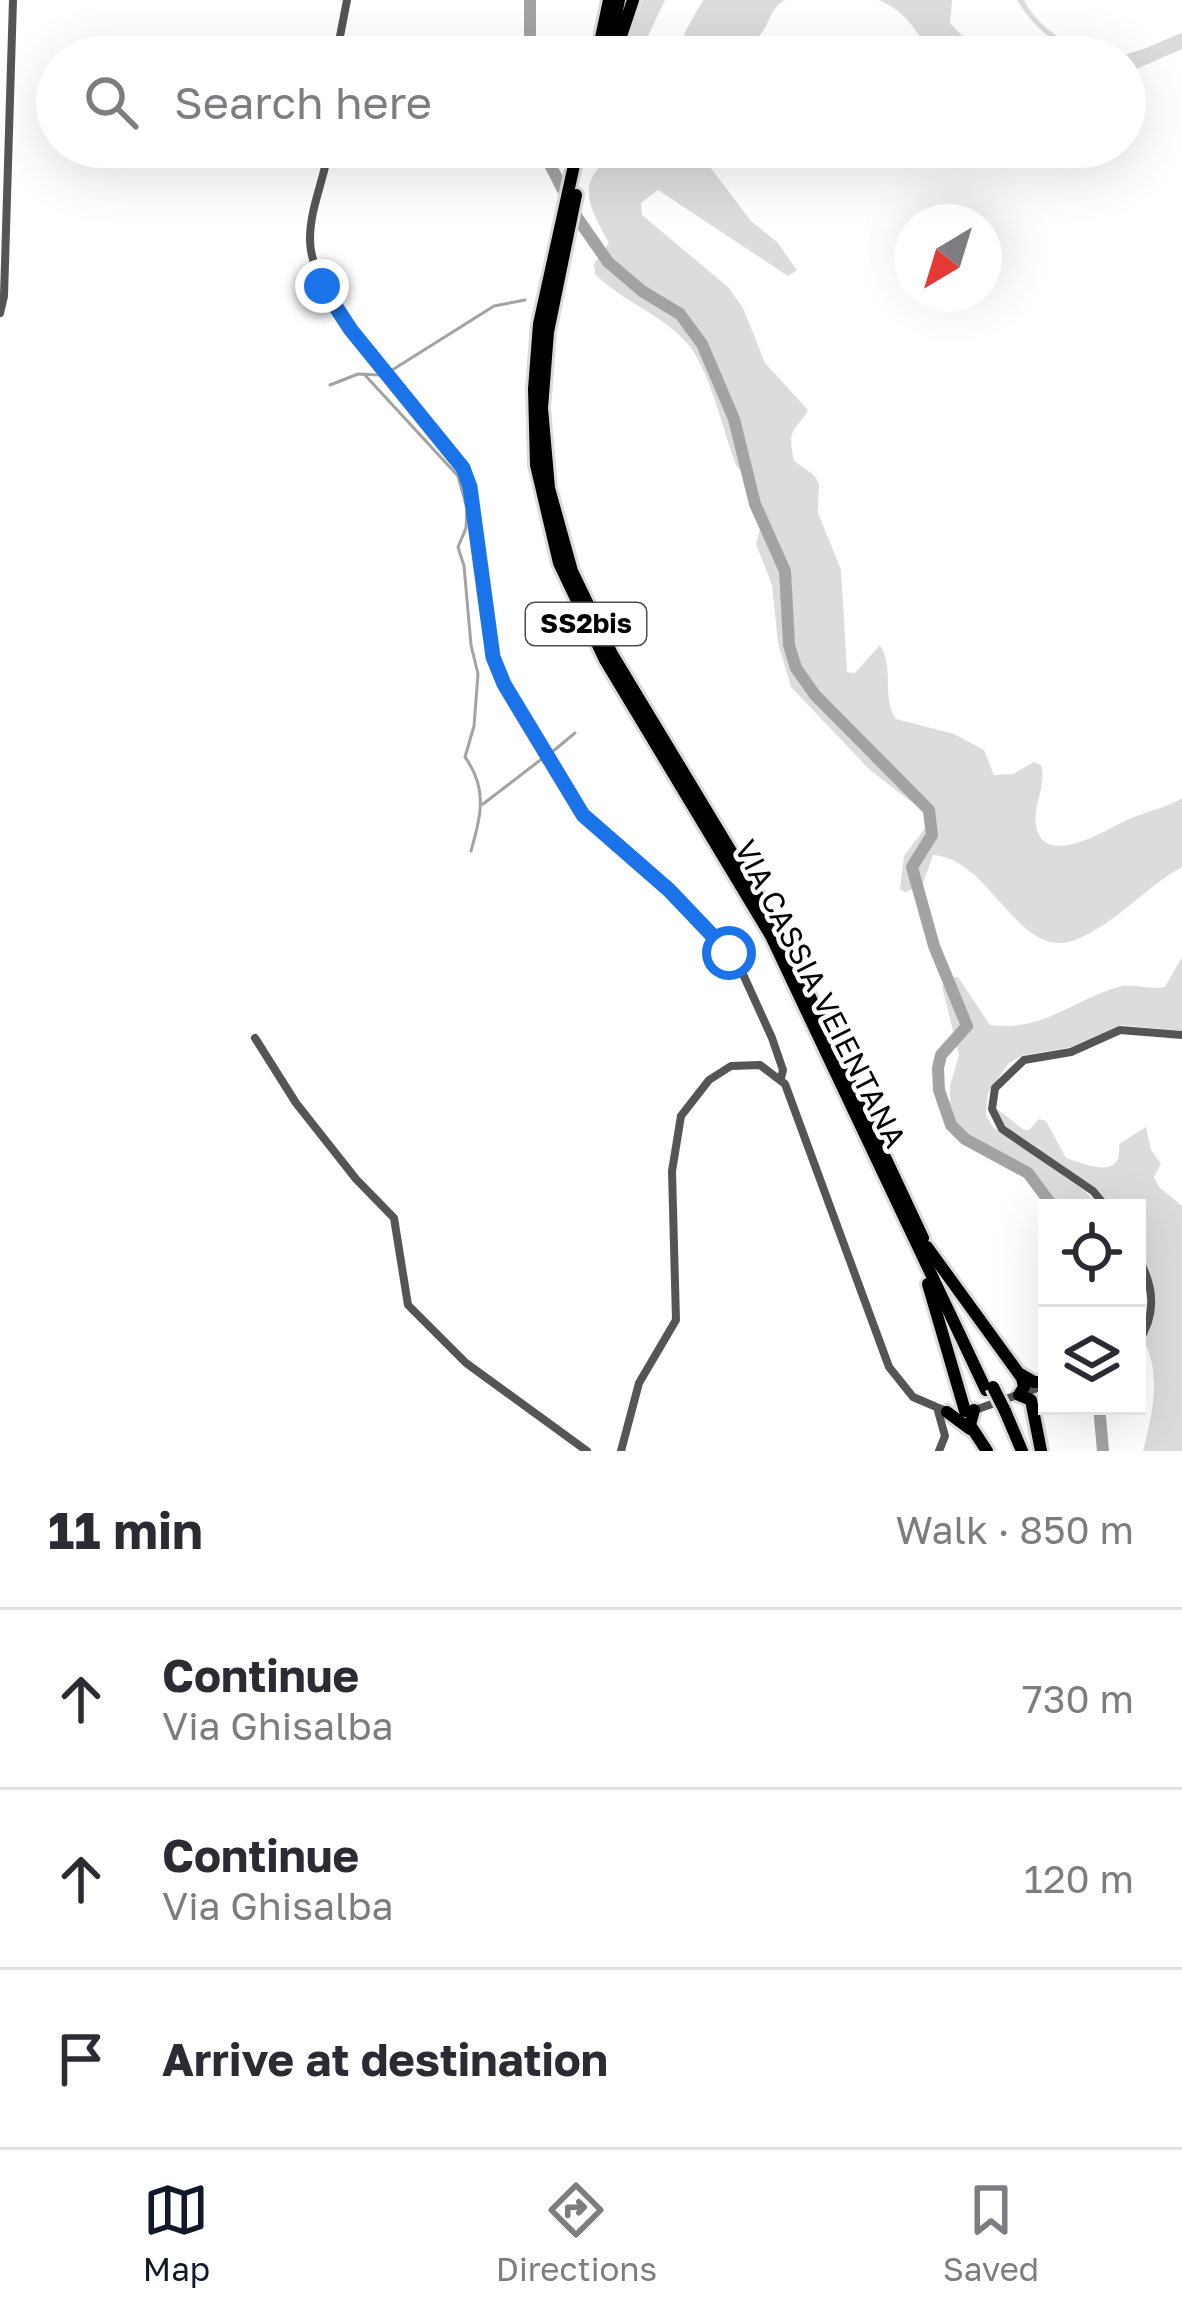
<!DOCTYPE html>
<meta charset="utf-8">
<style>
:root{--surface:#fff;--page:#f2f2f3;--text:#2b2b33;--muted:#7c7c81;--line:#e1e1e2;--accent:#111827}
body{margin:0;font-family:"Golos Text",sans-serif;background:var(--page);color:var(--text)}
.controls{position:absolute;right:36px;bottom:36px;display:grid;overflow:hidden;border-radius:0px;box-shadow:0 12px 48px #0002}
.controls button{width:108px;height:108px;display:grid;place-items:center;padding:0;border:0;border-bottom:3px solid var(--line);background:var(--surface);color:var(--text);font:60px sans-serif}
.compass{position:absolute;left:894px;top:204px;width:108px;height:108px;border-radius:50%;background:var(--surface);box-shadow:0 12px 48px #0002;rotate:218deg}
.stop{position:absolute;width:36px;height:36px;margin:-27px;border:9px solid #1a73e8;border-radius:50%;background:#fff}
.stop.end{background:#1a73e8;border-color:#fff;box-shadow:0 3px 12px #0008}
.list{margin:0;padding:0;list-style:none}
h2{display:flex;justify-content:space-between;align-items:center;height:156px;margin:0;padding:0 48px;font-size:51px}
h2 small{font-size:39px;font-weight:400;color:var(--muted)}
.list li{display:grid;grid-template-columns:78px 1fr auto;gap:36px;align-items:center;box-sizing:border-box;height:180px;padding:0 48px;border-top:3px solid var(--line)}
.list b{display:block;font-size:45px;white-space:nowrap}
.list p{margin:0;font-size:39px;white-space:nowrap;color:var(--muted)}
.list em{font-size:39px;font-style:normal;color:var(--muted)}
.icon{flex:none;width:66px;height:66px;fill:none;stroke:currentColor;stroke-width:2;stroke-linecap:round;stroke-linejoin:round}
.map{position:relative;flex:none;width:1182px;height:1451px;overflow:hidden}
.search{position:absolute;background:var(--surface);box-shadow:0 12px 48px #0002;left:36px;right:36px;top:36px;height:132px;display:flex;align-items:center;gap:30px;box-sizing:border-box;padding:0 42px;border-radius:66px;color:var(--muted);font-size:45px}
.sheet{height:696px;background:var(--surface)}
nav{display:flex;justify-content:space-around;align-items:center;box-sizing:border-box;height:168px;border-top:3px solid var(--line);background:var(--surface);font-size:33px;color:var(--muted)}
nav a{display:grid;justify-items:center;gap:6px}
nav .on{color:var(--accent)}
.map>svg:first-child{display:block}
</style>
<div class="map">
<svg width="1182" height="1451" viewBox="0 0 1182 1451">
<rect width="100%" height="100%" fill="#fff"/>
<g fill="#dcdcdc">
<polygon points="643,0 665,0 638,57 621,57"/>
<path d="M703 0H785C769 9 771 22 760 35 751 44 743 46 735 57H677L685 32Z"/>
<path d="M879 0H952L950 23 983 57C904 57 932 24 879 0Z"/>
<path d="M1017 0H1024C1037 28 1077 54 1109 56 1132 57 1160 41 1182 33V49L1125 74V57C1076 57 1043 43 1017 0Z"/>
<path d="M621 147H709L707 163 751 221 777 242 797 270 788 276 658 190 641 203 642 215 728 287 743 308 765 363 808 410C794 435 787 425 794 461L814 475 819 484 818 513 841 570 847 672 855 673 880 645C895 670 881 698 896 719L954 734 984 750 994 775 1013 774 1034 762 1041 765C1048 787 1030 807 1037 830 1048 867 1108 829 1129 819 1147 811 1164 809 1182 798V867C1145 887 1116 924 1075 940 1018 962 992 859 933 855L922 886 905 892 900 890 904 856 925 828 923 811 870 770 791 687 778 643 772 585 756 544 761 526 746 474 737 467C723 432 710 369 687 343 661 314 622 301 595 274L594 264 609 243C585 199 575 182 621 147Z"/>
<path d="M1182 957V1031L1121 1025 1071 1047 1021 1056 1009 1063 988 1093 986 1115 993 1127 1085 1191 1101 1208H1056L1027 1169 1019 1162 993 1158 974 1145 954 1122 950 1113V1086L959 1055 942 986 951 977H958L990 1025C1043 1032 1071 1001 1118 987 1133 983 1150 990 1165 987Z"/>
<path d="M997 1109 1024 1130H1029L1039 1119 1046 1121 1066 1158C1087 1165 1123 1181 1119 1144L1146 1127 1151 1150 1161 1164 1154 1177 1159 1187 1182 1206V1451H1143C1152 1414 1162 1376 1144 1341L1156 1300 1151 1277 1137 1252V1208H1109L1102 1196 1003 1129Z"/>
</g>
<g fill="none" stroke-linecap="round" stroke-linejoin="round">
<g stroke="#a3a3a3" stroke-width="3">
<polyline points="389,372 494,306 525,300"/>
<path d="M364 374 458 476 467 508 466 528 458 547 464 566 471 645 478 674 474 726 465 757C488 789 481 815 471 851"/>
<polyline points="330,385 358,374 380,375"/>
<polyline points="552,752 575,733"/>
<polyline points="483,804 543,758"/>
</g>
<g stroke="#a3a3a3" stroke-width="12">
<polyline points="530,57 530,0"/>
<polyline points="541,147 563,190"/>
<polyline points="576,216 608,262 642,291 680,314 702,344 734,419 755,504 785,571 789,645 796,668 815,695 929,810 932,835 912,867 934,946 967,1026 941,1055 938,1068 939,1090 951,1125 965,1139 1028,1173 1054,1208"/>
<polyline points="1099,1406 1103,1451"/>
</g>
<g stroke="#dbdbdb" stroke-width="18">
<g id="highway">
<polyline points="608,56 619,0"/>
<polyline points="597,57 609,0"/>
<polyline points="614,57 633,0"/>
<polyline points="578,147 539,324 534,389 536,465 559,563 605,660 771,936 986,1390"/>
<polyline points="576,195 548,332 542,408 549,488 572,571 612,654 779,931 923,1238"/>
<polyline points="927,1247 1022,1378 1024,1387 1019,1395 1031,1400 1041,1451"/>
<polyline points="928,1284 965,1411"/>
<polyline points="1020,1374 1034,1382 1047,1382"/>
<polyline points="974,1410 970,1425 987,1451"/>
<polyline points="1005,1411 1022,1451"/>
<polyline points="947,1412 970,1429"/>
</g>
</g>
<g stroke="#555" stroke-width="8">
<polyline points="336,57 347,0"/>
<path d="M329 147C325 178 310 207 310 239 309 300 414 407 454 455L467 476 493 657 498 672 583 815 676 897 742 972 772 1038 783 1070 781 1078"/>
<polyline points="0,313 4,296 13,0"/>
<polyline points="255,1038 296,1103 356,1179 394,1218 408,1305 466,1363 587,1451"/>
<polyline points="1107,1208 1093,1191 1002,1129 992,1109 995,1088 1024,1060 1071,1052 1120,1030 1182,1035"/>
<path d="M1137 1256C1155 1287 1157 1315 1137 1344"/>
<polyline points="975,1410 1046,1385"/>
<polyline points="938,1411 945,1436 939,1451"/>
<polyline points="621,1451 639,1383 676,1320 672,1171 681,1116 709,1080 731,1066 760,1065 785,1084 889,1367 913,1397 948,1412"/>
</g>
<use href="#highway" stroke="#000" stroke-width="12"/>
<g stroke="#dbdbdb" stroke-width="18" stroke-linecap="butt">
<polyline id="highway-bridge" points="993,1387 1005,1411"/>
</g>
<use href="#highway-bridge" stroke="#000" stroke-width="12"/>
</g>
<g fill="none" stroke-linecap="round" stroke-linejoin="round">
<polyline stroke="#1a73e8" stroke-width="15" points="322,286 351,330 463,468 470,487 493,657 504,684 583,815 669,890 729,953"/>
</g>
<g text-anchor="middle" stroke-width="9" stroke-linejoin="round" paint-order="stroke">
<rect fill="#fff" stroke="#4c4c4c" stroke-width="3" x="526" y="603" width="120" height="42" rx="9"/>
<g font-size="27" font-weight="bold" fill="#000">
<text x="586" y="633">SS2bis</text>
</g>
<g font-size="30" fill="#000" stroke="#fff">
<text transform="translate(820 994) rotate(63)" y="10">VIA CASSIA VEIENTANA</text>
</g>
</g>
</svg>
<div class="controls">
<button><svg class="icon" aria-label="locate" viewBox="0 0 24 24"><circle cx="12" cy="12" r="6"/><path d="M12 2v4M12 18v4M2 12h4M18 12h4"/></svg></button>
<button><svg class="icon" aria-label="layers" viewBox="0 0 24 24"><path d="M12 4l9 5-9 5-9-5zM3 14l9 5 9-5"/></svg></button>
</div>
<svg class="compass" viewBox="-18 -18 36 36"><path d="M0-13l5 13h-10z" fill="#e53935"/><path d="M0 13l5-13h-10z" fill="#7c7c81"/></svg>
<div class="stop" style="left:729px;top:953px"></div>
<div class="stop end" style="left:322px;top:286px"></div>
<div class="search"><svg class="icon" aria-label="search" viewBox="0 0 24 24"><circle cx="10" cy="10" r="6"/><path d="M15 15l6 6"/></svg>Search here</div>
</div>
<section class="sheet">
<h2>11 min<small>Walk · 850 m</small></h2>
<ul class="list">
<li><svg class="icon" aria-label="ahead" viewBox="0 0 24 24"><path d="M12 20V5M6 11l6-6 6 6"/></svg><div><b>Continue</b><p>Via Ghisalba</p></div><em>730 m</em></li>
<li><svg class="icon" aria-label="ahead" viewBox="0 0 24 24"><path d="M12 20V5M6 11l6-6 6 6"/></svg><div><b>Continue</b><p>Via Ghisalba</p></div><em>120 m</em></li>
<li><svg class="icon" aria-label="arrive" viewBox="0 0 24 24"><path d="M6 21V4h12l-3 4 3 4H6"/></svg><div><b>Arrive at destination</b></div></li>
</ul>
</section>
<nav>
<a class="on"><svg class="icon" aria-label="map" viewBox="0 0 24 24"><path d="M3 6l6-2 6 2 6-2v14l-6 2-6-2-6 2zM9 4v14M15 6v14"/></svg>Map</a>
<a><svg class="icon" aria-label="directions" viewBox="0 0 24 24"><path d="M12 3l9 9-9 9-9-9zM9 14v-3h6M13 9l2 2-2 2"/></svg>Directions</a>
<a><svg class="icon" aria-label="saved" viewBox="0 0 24 24"><path d="M7 4h10v16l-5-4-5 4z"/></svg>Saved</a>
</nav>
